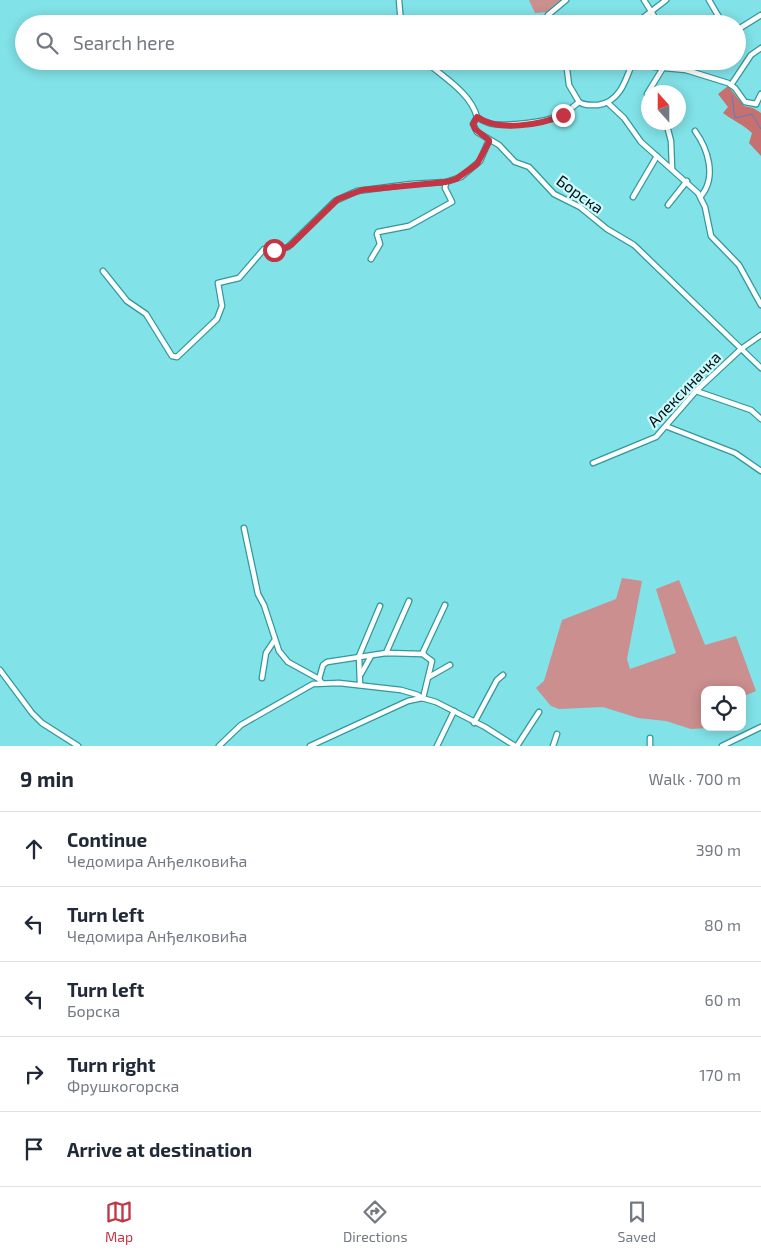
<!DOCTYPE html>
<meta charset="utf-8">
<style>
:root{--surface:#fff;--page:#f6f6f7;--text:#1f2937;--muted:#747a83;--line:#e0e1e3;--accent:#c43443}
body{margin:0;font-family:"Exo 2",sans-serif;background:var(--page);color:var(--text)}
.controls{position:absolute;right:15px;bottom:15px;display:grid;overflow:hidden;border-radius:10px;box-shadow:0 2px 12px #0003}
.controls button{width:45px;height:45px;display:grid;place-items:center;padding:0;border:0;border-bottom:1px solid var(--line);background:var(--surface);color:var(--text);font:25px sans-serif}
.compass{position:absolute;left:641px;top:85px;width:45px;height:45px;border-radius:50%;background:var(--surface);box-shadow:0 2px 12px #0003;rotate:339deg}
.stop{position:absolute;width:15px;height:15px;margin:-11px;border:4px solid #c43443;border-radius:50%;background:#fff}
.stop.end{background:#c43443;border-color:#fff;box-shadow:0 1px 5px #0008}
.list{margin:0;padding:0;list-style:none}
h2{display:flex;justify-content:space-between;align-items:center;height:65px;margin:0;padding:0 20px;font-size:21px}
h2 small{font-size:16px;font-weight:400;color:var(--muted)}
.list li{display:grid;grid-template-columns:32px 1fr auto;gap:15px;align-items:center;box-sizing:border-box;height:75px;padding:0 20px;border-top:1px solid var(--line)}
.list b{display:block;font-size:19px;white-space:nowrap}
.list p{margin:0;font-size:16px;white-space:nowrap;color:var(--muted)}
.list em{font-size:16px;font-style:normal;color:var(--muted)}
.icon{flex:none;width:28px;height:28px;fill:none;stroke:currentColor;stroke-width:2;stroke-linecap:round;stroke-linejoin:round}
.map{position:relative;flex:none;width:761px;height:746px;overflow:hidden}
.search{position:absolute;background:var(--surface);box-shadow:0 2px 12px #0003;left:15px;right:15px;top:15px;height:55px;display:flex;align-items:center;gap:12px;box-sizing:border-box;padding:0 18px;border-radius:28px;color:var(--muted);font-size:19px}
.sheet{height:440px;background:var(--surface)}
nav{display:flex;justify-content:space-around;align-items:center;box-sizing:border-box;height:70px;border-top:1px solid var(--line);background:var(--surface);font-size:14px;color:var(--muted)}
nav a{display:grid;justify-items:center;gap:2px}
nav .on{color:var(--accent)}
.map>svg:first-child{display:block}
</style>
<div class="map">
<svg width="761" height="746" viewBox="0 0 761 746">
<rect width="100%" height="100%" fill="#81e2e7"/>
<g fill="#ca8f8e">
<polygon points="510,0 563,0 548,12 535,13 529,0"/>
<polygon points="622,578 642,581 627,659 630,669 676,653 656,589 679,580 705,645 736,636 756,691 742,697 742,690 705,690 705,727 726,727 691,729 666,721 638,718 603,707 559,709 551,706 536,688 544,681 562,620 616,599"/>
</g>
<path fill="#c67070" d="M728 86 744 106 753 108 761 113V156L749 143 752 133C744 125 732 120 723 113L728 107 718 94Z"/>
<g fill="none" stroke-linecap="round" stroke-linejoin="round">
<polyline stroke="#587fc0" stroke-width="1" points="732,96 735,118 752,114 761,129"/>
<g stroke="#31989e" stroke-width="7">
<g id="minor">
<polyline points="399,0 401,24"/>
<polyline points="644,0 659,24"/>
<polyline points="709,0 723,24"/>
<polyline points="691,21 705,24"/>
<polyline points="546,24 548,15 566,0"/>
<polyline points="635,24 666,0"/>
<polyline points="737,30 761,15"/>
<path d="M425 61C443 77 471 93 477 117"/>
<polyline points="566,61 569,85 579,102"/>
<polyline points="639,61 654,67 686,70 728,83 735,88 745,102 756,104"/>
<polyline points="678,68 688,61"/>
<polyline points="731,85 751,55 761,48"/>
<polyline points="648,96 647,94 663,68"/>
<polyline points="608,103 624,118 641,142 698,193 705,207 711,236 739,265 761,305"/>
<polyline points="756,104 761,94"/>
<polyline points="477,117 473,124 477,132 499,145 515,162 529,167 554,194 580,207 607,229 634,245 761,368"/>
<path d="M477 117C491 127 502 125 518 124 543 122 560 119 579 102 585 106 590 105 598 105 620 102 626 80 633 61"/>
<polyline points="666,122 671,141 672,168"/>
<path d="M695 131C708 149 717 177 701 196"/>
<polyline points="633,197 657,156"/>
<polyline points="668,205 687,181"/>
<polyline points="371,259 380,244 377,234 378,232 409,226 452,202 445,188 446,182"/>
<polyline points="103,271 127,301 146,314 172,356 177,357 217,319 222,306 218,283 239,278 264,249 279,250 288,247 335,201 357,191 411,184 446,182 461,177 480,161 489,140"/>
<polyline points="696,391 751,410 761,419"/>
<polyline points="668,427 735,453 761,471"/>
<polyline points="593,463 656,437 696,391 741,349 761,335"/>
<polyline points="244,528 258,594 264,605 279,651 288,662 319,679 322,683"/>
<polyline points="386,653 409,601"/>
<polyline points="0,670 32,713 42,723 78,746"/>
<polyline points="361,674 371,656"/>
<polyline points="429,677 450,665"/>
<polyline points="262,678 266,653 274,641"/>
<polyline points="319,679 323,665 327,662 386,653 423,654"/>
<polyline points="360,685 359,656 380,606"/>
<polyline points="423,698 432,661 424,655 423,652 445,605"/>
<polyline points="474,723 497,680 503,675"/>
<polyline points="219,746 241,725 313,684 339,683 401,690 418,695 422,698"/>
<polyline points="310,746 408,701 422,698 436,702 485,727 515,746"/>
<polyline points="437,746 454,711"/>
<polyline points="517,746 539,712"/>
<polyline points="553,746 557,734"/>
<polyline points="650,746 650,738"/>
<polyline points="722,746 761,727"/>
</g>
</g>
<use href="#minor" stroke="#fff" stroke-width="4.5"/>
</g>
<g fill="none" stroke-linecap="round" stroke-linejoin="round">
<path stroke="#c43443" stroke-width="6" d="M274 250H282L291 245 338 199 362 190 446 182 456 179 477 164 489 142V140L475 129 473 124 477 117C498 132 541 125 563 115"/>
</g>
<g text-anchor="middle" stroke-width="4.5" stroke-linejoin="round" paint-order="stroke">
<g font-size="16" fill="#001214" stroke="#cdfafc">
<text transform="translate(580 194) rotate(36)" y="6">Борска</text>
<text transform="translate(684 389) rotate(-46)" y="6">Алексиначка</text>
</g>
</g>
</svg>
<div class="controls">
<button><svg class="icon" aria-label="locate" viewBox="0 0 24 24"><circle cx="12" cy="12" r="6"/><path d="M12 2v4M12 18v4M2 12h4M18 12h4"/></svg></button>
</div>
<svg class="compass" viewBox="-18 -18 36 36"><path d="M0-13l5 13h-10z" fill="#e53935"/><path d="M0 13l5-13h-10z" fill="#747a83"/></svg>
<div class="stop" style="left:274px;top:250px"></div>
<div class="stop end" style="left:563px;top:115px"></div>
<div class="search"><svg class="icon" aria-label="search" viewBox="0 0 24 24"><circle cx="10" cy="10" r="6"/><path d="M15 15l6 6"/></svg>Search here</div>
</div>
<section class="sheet">
<h2>9 min<small>Walk · 700 m</small></h2>
<ul class="list">
<li><svg class="icon" aria-label="ahead" viewBox="0 0 24 24"><path d="M12 20V5M6 11l6-6 6 6"/></svg><div><b>Continue</b><p>Чедомира Анђелковића</p></div><em>390 m</em></li>
<li><svg class="icon" aria-label="left" viewBox="0 0 24 24"><path d="M17 20v-9H6M10 6l-5 5 5 5"/></svg><div><b>Turn left</b><p>Чедомира Анђелковића</p></div><em>80 m</em></li>
<li><svg class="icon" aria-label="left" viewBox="0 0 24 24"><path d="M17 20v-9H6M10 6l-5 5 5 5"/></svg><div><b>Turn left</b><p>Борска</p></div><em>60 m</em></li>
<li><svg class="icon" aria-label="right" viewBox="0 0 24 24"><path d="M7 20v-9h11M14 6l5 5-5 5"/></svg><div><b>Turn right</b><p>Фрушкогорска</p></div><em>170 m</em></li>
<li><svg class="icon" aria-label="arrive" viewBox="0 0 24 24"><path d="M6 21V4h12l-3 4 3 4H6"/></svg><div><b>Arrive at destination</b></div></li>
</ul>
</section>
<nav>
<a class="on"><svg class="icon" aria-label="map" viewBox="0 0 24 24"><path d="M3 6l6-2 6 2 6-2v14l-6 2-6-2-6 2zM9 4v14M15 6v14"/></svg>Map</a>
<a><svg class="icon" aria-label="directions" viewBox="0 0 24 24"><path d="M12 3l9 9-9 9-9-9zM9 14v-3h6M13 9l2 2-2 2"/></svg>Directions</a>
<a><svg class="icon" aria-label="saved" viewBox="0 0 24 24"><path d="M7 4h10v16l-5-4-5 4z"/></svg>Saved</a>
</nav>
